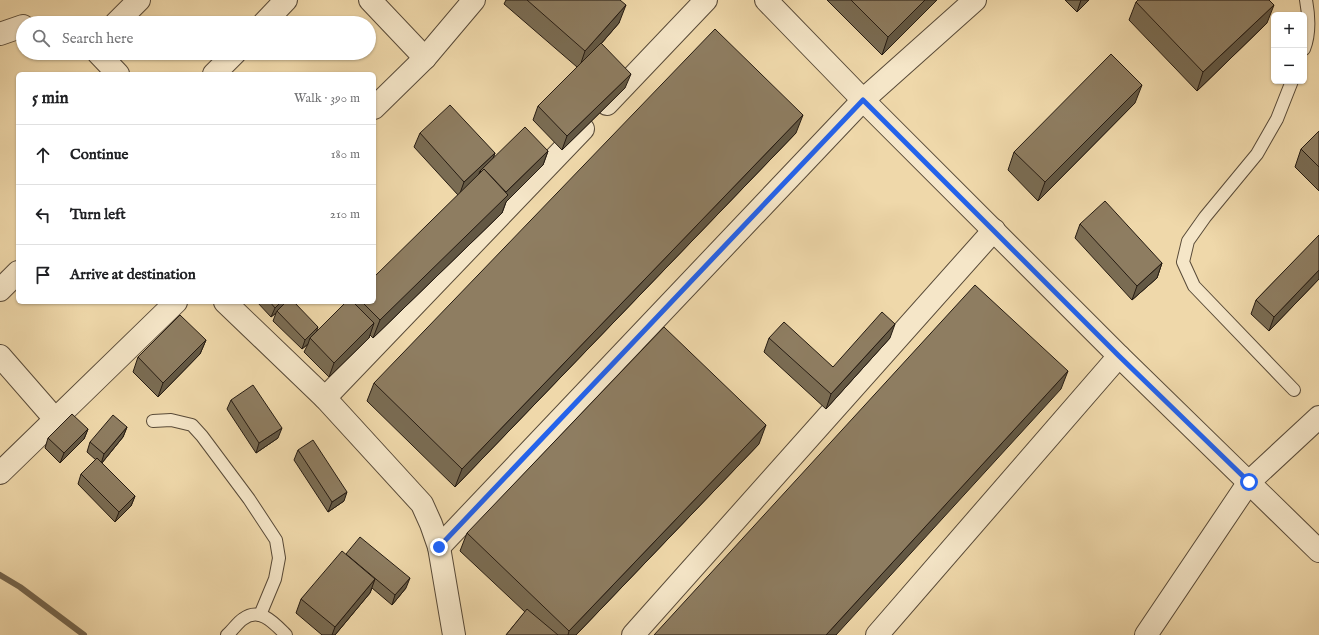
<!DOCTYPE html>
<meta charset="utf-8">
<style>
:root{--surface:#fff;--page:#f6f6f6;--text:#202124;--muted:#757577;--line:#e0e0e0}
body{margin:0;font-family:"IM FELL English",serif;background:var(--page);color:var(--text)}
.controls{position:absolute;right:12px;top:12px;display:grid;overflow:hidden;border-radius:6px;box-shadow:0 1px 3px #0004}
.controls button{width:36px;height:36px;display:grid;place-items:center;padding:0;border:0;border-bottom:1px solid var(--line);background:var(--surface);color:var(--text);font:20px sans-serif}
.stop{position:absolute;width:12px;height:12px;margin:-9px;border:3px solid #2563eb;border-radius:50%;background:#fff}
.stop.end{background:#2563eb;border-color:#fff;box-shadow:0 1px 4px #0008}
.list{margin:0;padding:0;list-style:none}
h2{display:flex;justify-content:space-between;align-items:center;height:52px;margin:0;padding:0 16px;font-size:17px}
h2 small{font-size:13px;font-weight:400;color:var(--muted)}
.list li{display:grid;grid-template-columns:26px 1fr auto;gap:12px;align-items:center;box-sizing:border-box;height:60px;padding:0 16px;border-top:1px solid var(--line)}
.list b{display:block;font-size:15px;white-space:nowrap}
.list em{font-size:13px;font-style:normal;color:var(--muted)}
.icon{flex:none;width:22px;height:22px;fill:none;stroke:currentColor;stroke-width:2;stroke-linecap:round;stroke-linejoin:round}
.map{position:relative;flex:none;width:1319px;height:635px;overflow:hidden}
.search{position:absolute;background:var(--surface);box-shadow:0 1px 3px #0004;left:16px;top:16px;width:360px;height:44px;display:flex;align-items:center;gap:10px;box-sizing:border-box;padding:0 14px;border-radius:22px;color:var(--muted);font-size:15px}
.panel{position:absolute;background:var(--surface);box-shadow:0 1px 3px #0004;left:16px;top:72px;width:360px;height:232px;border-radius:6px}
.map>svg:first-child{display:block}
</style>
<div class="map">
<svg width="1319" height="635" viewBox="0 0 1319 635">
<rect width="100%" height="100%" fill="#efd8aa"/>
<filter id="stains"><feTurbulence type="fractalNoise" baseFrequency=".005" numOctaves="4"/><feColorMatrix values="0 0 0 0 .2 0 0 0 0 .09 0 0 0 0 .02 0 0 0 .5 -.17"/></filter>
<radialGradient id="worn" r=".72"><stop offset=".6" stop-color="#630" stop-opacity="0"/><stop offset="1" stop-color="#630" stop-opacity=".3"/></radialGradient>
<g fill="none" stroke-linecap="round" stroke-linejoin="round">
<polyline stroke="#75664e" stroke-width="6" points="0,575 20,587 84,635"/>
<g stroke="#584a38" stroke-width="14">
<g id="service">
<path d="M1304 49C1310 34 1309 16 1306 0"/>
<polyline points="1292,81 1277,119 1257,154 1205,217 1188,241 1183,262 1194,286 1294,390"/>
<polyline points="153,421 171,420 192,425 202,436 249,499 276,540 279,558 275,579 260,615"/>
<path d="M227 635C233 630 237 623 243 619 260 606 275 624 286 635"/>
</g>
</g>
<g stroke="#584a38" stroke-width="24">
<g id="minor">
<polyline points="370,0 425,58"/>
<polyline points="116,23 139,0"/>
<polyline points="264,23 286,0"/>
<polyline points="0,34 23,26"/>
<polyline points="98,53 118,74"/>
<polyline points="214,74 235,53"/>
<polyline points="607,104 706,0"/>
<polyline points="374,108 425,58 474,0"/>
<polyline points="0,290 18,272"/>
<polyline points="225,302 325,398 422,504 431,524 439,547 454,635"/>
<polyline points="0,356 55,419"/>
<polyline points="325,398 583,129"/>
<polyline points="0,473 176,302"/>
<polyline points="439,547 863,100 975,0"/>
<polyline points="633,635 994,230"/>
<polyline points="877,635 1119,356"/>
<polyline points="1146,635 1249,482 1319,417"/>
</g>
</g>
<g stroke="#584a38" stroke-width="24">
<polyline id="tertiary" points="766,0 863,100 1119,356 1319,551"/>
</g>
<use href="#service" stroke="#f5e6c8" stroke-width="12"/>
<use href="#minor" stroke="#f5e6c8" stroke-width="22"/>
<use href="#tertiary" stroke="#f5e6c8" stroke-width="22"/>
</g>
<g fill="#7a6c53" stroke="#251b12">
<polygon points="506,0 620,0 619,23 601,44 625,88 562,150 533,120 538,106 577,67 504,4"/>
<polygon points="827,0 937,0 882,55"/>
<polygon points="1065,0 1089,0 1077,12"/>
<polygon points="1136,2 1267,23 1197,91 1129,20"/>
<polygon points="1135,103 1038,201 1008,170 1014,152"/>
<polygon points="1319,131 1319,191 1295,167 1301,149"/>
<polygon points="420,133 495,153 493,158 548,151 543,165 506,202 502,213 373,338 370,335 369,338 329,377 304,352 308,344 302,349 273,321 276,313 271,317 257,302 294,302 317,331 346,302 374,302 458,195 414,147"/>
<polygon points="796,133 455,487 367,401 374,383"/>
<polygon points="1080,224 1162,263 1157,278 1132,300 1075,238"/>
<polygon points="1319,236 1319,279 1269,331 1251,314 1256,300"/>
<polygon points="769,338 833,367 890,338 826,409 764,352"/>
<polygon points="206,340 200,354 158,397 133,372 138,357"/>
<polygon points="231,400 278,438 256,453 227,409"/>
<polygon points="127,427 123,437 102,463 135,496 131,506 115,522 78,484 81,474 96,460 87,452 90,442"/>
<polygon points="88,429 84,439 60,463 45,448 48,438"/>
<polygon points="759,444 576,635 506,635 525,612 460,551 467,533"/>
<polygon points="298,450 344,501 328,512 294,460"/>
<polygon points="346,555 406,588 392,605 372,588 370,593 335,635 322,635 296,613 301,599"/>
</g>
<g fill="#635844" stroke="#251b12">
<polygon points="925,0 937,0 882,55 888,37"/>
<polygon points="1081,0 1089,0 1077,12"/>
<polygon points="626,5 619,23 579,69 585,51"/>
<polygon points="1274,5 1267,23 1197,91 1203,72"/>
<polygon points="631,74 625,88 562,150 567,136"/>
<polygon points="1142,85 1135,103 1038,201 1045,182"/>
<polygon points="803,115 796,133 455,487 462,469"/>
<polygon points="548,151 543,165 506,202 502,213 373,338 380,320 503,195"/>
<polygon points="495,153 490,167 480,171 477,179 459,196 464,182"/>
<polygon points="1162,263 1157,278 1132,300 1137,286"/>
<polygon points="1319,270 1319,279 1269,331 1274,317"/>
<polygon points="281,302 286,302 277,311 276,313 271,317 275,308"/>
<polygon points="374,323 369,338 329,377 334,363"/>
<polygon points="895,324 890,338 826,409 831,394"/>
<polygon points="318,327 315,337 310,338 308,344 302,349 305,340"/>
<polygon points="206,340 200,354 158,397 163,383"/>
<polygon points="1068,371 1061,389 836,635 826,635"/>
<polygon points="766,425 759,444 576,635 568,635 569,631"/>
<polygon points="127,427 123,437 101,464 104,454"/>
<polygon points="282,428 278,438 256,453 259,443"/>
<polygon points="88,429 84,439 60,463 64,453"/>
<polygon points="347,492 344,501 328,512 332,502"/>
<polygon points="135,496 131,506 115,522 119,512"/>
<polygon points="410,578 406,588 392,605 395,595"/>
<polygon points="375,579 370,593 335,635 332,635 335,627"/>
</g>
<g fill="#8e7d61" stroke="#251b12">
<polygon points="527,0 620,0 626,5 585,51"/>
<polygon points="851,0 925,0 888,37"/>
<polygon points="1138,0 1269,0 1274,5 1203,72 1136,2"/>
<polygon points="715,29 803,115 462,469 374,383"/>
<polygon points="601,43 631,74 567,136 538,106"/>
<polygon points="1111,54 1142,85 1045,182 1014,152"/>
<polygon points="450,105 495,153 464,182 420,133"/>
<polygon points="525,127 548,151 506,192 484,169 481,172 480,171"/>
<polygon points="1319,131 1319,167 1301,149"/>
<polygon points="484,169 508,195 380,320 362,302 374,302 374,277"/>
<polygon points="1105,201 1162,263 1137,286 1080,224"/>
<polygon points="1319,235 1319,270 1274,317 1256,300"/>
<polygon points="975,285 1068,371 826,635 654,635"/>
<polygon points="270,302 281,302 275,308"/>
<polygon points="286,302 294,302 318,327 305,340 277,311"/>
<polygon points="346,302 353,302 374,323 334,363 310,338"/>
<polygon points="882,312 895,324 831,394 769,338 784,322 833,367"/>
<polygon points="180,315 206,340 163,383 138,357"/>
<polygon points="664,327 766,425 569,631 467,533"/>
<polygon points="253,385 282,428 259,443 231,400"/>
<polygon points="72,414 88,429 64,453 48,438"/>
<polygon points="113,415 127,427 104,454 90,442"/>
<polygon points="313,440 347,492 332,502 298,450"/>
<polygon points="97,458 135,496 119,512 81,474"/>
<polygon points="360,537 410,578 395,595 346,554"/>
<polygon points="342,551 375,579 335,627 301,599"/>
<polygon points="527,609 558,635 506,635"/>
</g>
<g fill="none" stroke-linecap="round" stroke-linejoin="round">
<polyline stroke="#2563eb" stroke-width="5" points="439,547 863,100 1119,356 1249,482"/>
</g>
<rect width="100%" height="100%" filter="url(#stains)"/>
<rect width="100%" height="100%" fill="url(#worn)"/>
</svg>
<div class="controls">
<button>+</button>
<button>−</button>
</div>
<div class="stop" style="left:1249px;top:482px"></div>
<div class="stop end" style="left:439px;top:547px"></div>
<div class="search"><svg class="icon" aria-label="search" viewBox="0 0 24 24"><circle cx="10" cy="10" r="6"/><path d="M15 15l6 6"/></svg>Search here</div>
<section class="panel">
<h2>5 min<small>Walk · 390 m</small></h2>
<ul class="list">
<li><svg class="icon" aria-label="ahead" viewBox="0 0 24 24"><path d="M12 20V5M6 11l6-6 6 6"/></svg><div><b>Continue</b></div><em>180 m</em></li>
<li><svg class="icon" aria-label="left" viewBox="0 0 24 24"><path d="M17 20v-9H6M10 6l-5 5 5 5"/></svg><div><b>Turn left</b></div><em>210 m</em></li>
<li><svg class="icon" aria-label="arrive" viewBox="0 0 24 24"><path d="M6 21V4h12l-3 4 3 4H6"/></svg><div><b>Arrive at destination</b></div></li>
</ul>
</section>
</div>
